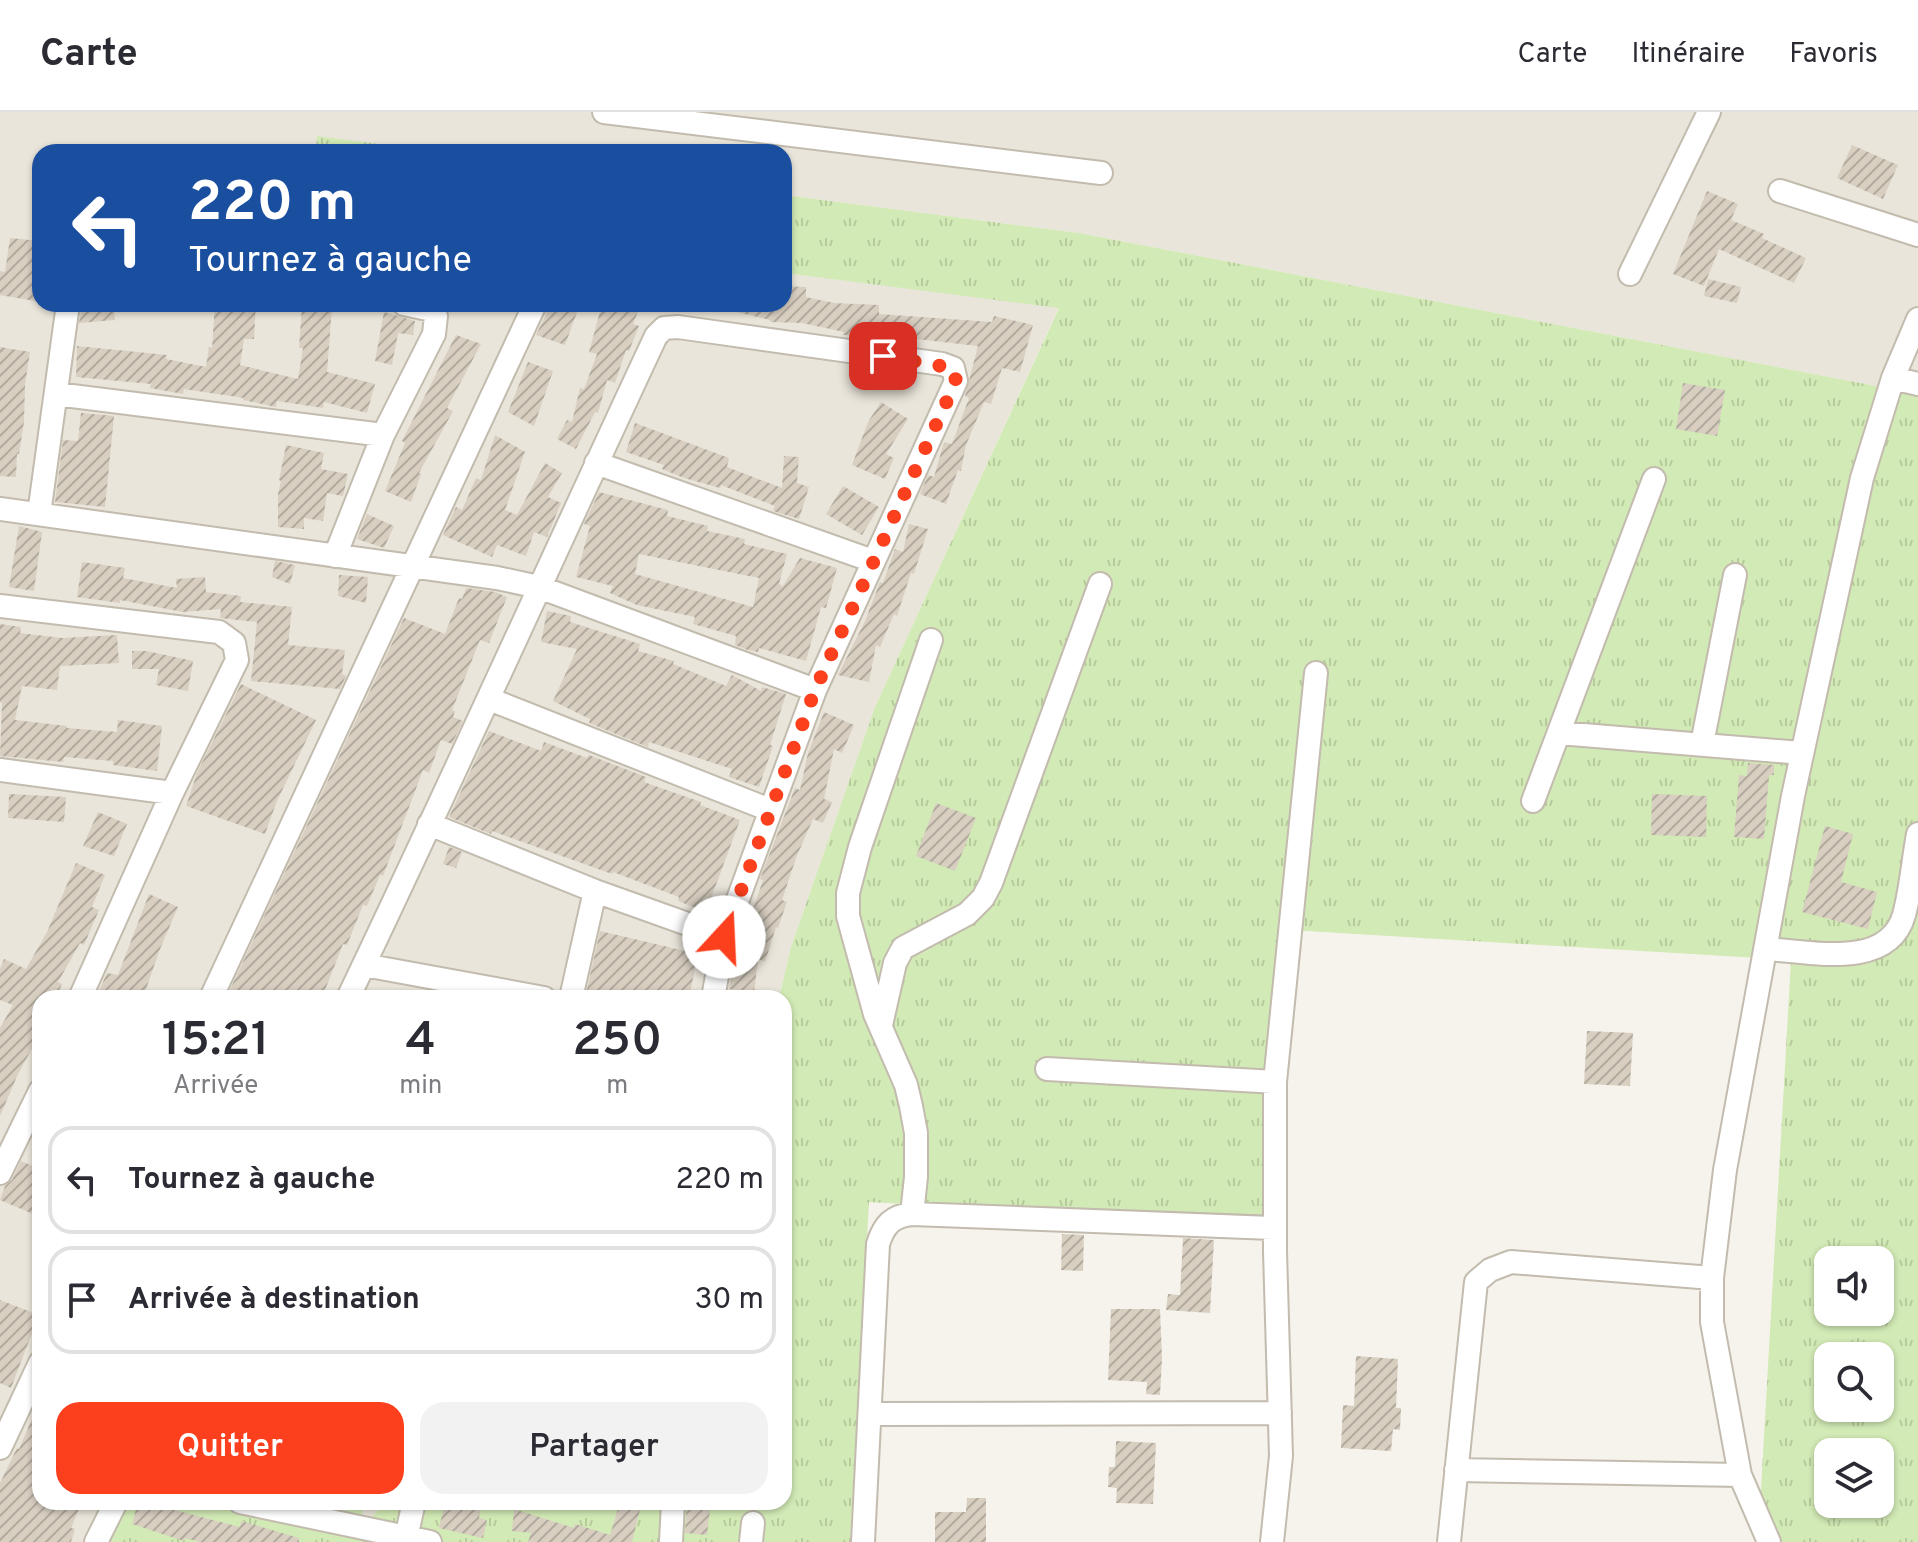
<!DOCTYPE html>
<html lang="fr">
<head>
<meta charset="utf-8">
<style>
  body { margin:0; font-family:Overpass,sans-serif; background:#f2f2f3; color:#2b2b33; height:100vh; display:flex; flex-direction:column; font-size:30px; white-space:nowrap }
  * { box-sizing:border-box; margin:0 }
  p { font-size:26px; color:#7c7c81 }
  .icon { flex:none; width:44px; height:44px; fill:none; stroke:currentColor; stroke-width:2; stroke-linecap:round; stroke-linejoin:round }
  .map { position:relative; flex:1; overflow:hidden }
  .panel { position:absolute; left:32px; top:878px; width:760px; height:520px; display:flex; flex-direction:column; background:#fff; border-radius:24px; box-shadow:0 2px 6px #0004 }
  .panel>* { flex:none }
  .banner { position:absolute; left:32px; top:32px; width:760px; height:168px; border-radius:24px; box-shadow:0 2px 6px #0004; background:#1a4fa0; color:#fff; overflow:hidden }
  .controls { position:absolute; left:1814px; top:1134px; display:grid; gap:16px }
  .controls a { display:grid; place-items:center; width:80px; height:80px; border-radius:16px; background:#fff; box-shadow:0 2px 6px #0004; font-size:40px }
  .pin { position:absolute; display:grid; place-items:center; width:68px; height:68px; color:#fff; margin:-34px; border-radius:16px; box-shadow:0 4px 12px #0006 }
  .me { position:absolute; width:88px; margin:-44px; rotate:20deg; stroke-linejoin:round; filter:drop-shadow(0 0 6px #0008) }
  .turn { display:flex; align-items:center; gap:28px; height:168px; padding:0 24px; font-size:36px }
  .turn .icon { width:104px; height:104px; stroke-width:2.5 }
  .turn b { display:block; font-size:56px; line-height:68px }
  .eta { display:flex; justify-content:space-evenly; align-items:center; height:136px; text-align:center }
  .eta b { font-size:48px; font-weight:600; line-height:56px }
  .primary-button { display:flex; gap:16px; margin-top:auto; padding:16px 24px }
  .primary-button a { flex:1; height:92px; border-radius:24px; background:#fc3f1d; color:#fff; font-size:32px; font-weight:600; line-height:92px; text-align:center }
  .primary-button a+a { background:#f2f2f3; color:#2b2b33 }
  ul { padding:0; list-style:none }
  li { display:flex; align-items:center; gap:24px; height:108px; margin:0 16px 12px; padding:0 8px; border:4px solid #e1e1e2; border-radius:24px }
  li div { flex:1 }
  li b { display:block; font-size:30px }
  li em { font-style:normal }
  header { display:flex; align-items:center; gap:48px; box-sizing:border-box; height:112px; padding:0 40px; background:#fff; border-bottom:2px solid #e1e1e2 }
  header strong { font-size:38px }
  nav { display:flex; gap:44px; margin-inline-start:auto; font-size:28px }
  .map>svg:first-child { display:block }
  .residential { fill:#eae5da }
  .grass { fill:url(#grass-tufts); fill-rule:evenodd }
  .building { fill:url(#building-hatch); fill-rule:evenodd }
  .lines { fill:none; stroke-linecap:round; stroke-linejoin:round }
  .minor-casing { stroke:#c2bbae; stroke-width:26 }
  .minor { stroke:#fff; stroke-width:22 }
  .route { stroke:#fc3f1d; stroke-width:14; stroke-dasharray:0 25.2 }
</style>
</head>
<body>
<header>
<strong>Carte</strong>
<nav><a>Carte</a><a>Itinéraire</a><a>Favoris</a></nav>
</header>
<div class="map">
<svg width="1918" height="1430" viewBox="0 0 1918 1430">
  <defs>
    <pattern id="grass-tufts" width="24" height="20" patternUnits="userSpaceOnUse" patternTransform="scale(2)"><rect width="24" height="20" fill="#d2eab5"/><path d="M3 7l-1-3M5 7V3M7 7l1-3M15 17l-1-3M17 17v-4M19 17l1-3" fill="none" stroke="#b6ca9c"/></pattern>
    <pattern id="building-hatch" width="6" height="6" patternUnits="userSpaceOnUse" patternTransform="scale(2)"><rect width="6" height="6" fill="#d8cfc1"/><path d="M-1 1l2-2M0 6l6-6M5 7l2-2" fill="none" stroke="#b1aa9e"/></pattern>
  </defs>
  <rect width="100%" height="100%" fill="#f6f3ec"/>
  <path class="residential" d="M0 0H1918V282L1079 121 784 83V40H441L318 25 316 40H40V192H784V161L1059 195 875 595 791 835 779 886H40V1390H129L110 1430H0Z
    M364 1390H385L358 1422Z"/>
  <path class="grass" d="M317 24 425 38 441 40H316Z
    M784 83 1079 121 1918 282V1430H1758L1791 848 1290 818 1273 1114 869 1090 850 1430H110L129 1390H364L359 1420 385 1390H784V886H779L791 835 875 595 1059 196 784 161ZM1828 1148H1880V1200H1828ZM1828 1244H1880V1296H1828ZM1828 1340H1880V1392H1828Z"/>
  <path class="building" d="M1852 33 1898 53 1883 87 1837 66Z
    M1707 79 1738 92 1731 108 1764 122 1762 126 1806 146 1794 171 1719 137 1704 174 1673 162Z
    M10 126 40 129V190L0 183V159L5 160Z
    M1708 167 1741 175 1737 191 1704 184Z
    M784 174 806 175V185L834 191 879 193V202L992 210 994 204 1033 213 1020 260 1002 256 991 292 984 290 966 333 961 359 958 358 946 392 920 382 928 363 934 365 944 330 952 332 969 286 965 284 978 234 907 226 843 223 844 220 802 211 770 210V208L728 198V192H784Z
    M82 192H113L115 208 79 211Z
    M215 192H256L254 227H244L240 253 298 267 303 236H299L302 194 332 196 327 260 375 272 367 301 324 290 323 296 277 289 276 295 243 288 244 286 184 277 183 282 150 276 151 272 76 265 77 234 167 243 166 247 206 255 209 235 212 236Z
    M551 192H580L565 233 536 223Z
    M602 192H641L633 212 639 214 629 239 626 238 615 271 607 268 598 301 595 300 576 337 557 327 567 308 572 310 580 276 584 277 597 242 589 240Z
    M384 200 415 209 413 223 398 221 392 253 375 249Z
    M456 223 481 232 447 296 453 299 419 361 421 362 411 390 385 379 405 331 402 329Z
    M0 235 30 240 25 273 24 310 19 342H17L16 365 0 364Z
    M528 250 553 259 534 314 508 300Z
    M1683 271 1725 278 1717 324 1676 317Z
    M881 290 908 307 886 342 894 346 885 367 852 353 868 310Z
    M81 301 114 304 105 395 55 390 63 328 78 329Z
    M635 311 729 346 727 355 782 376 784 344 799 345 797 371 809 375 799 407 773 399 775 394 721 373 720 376 684 366 662 357 664 353 626 340Z
    M495 323 525 340 505 398 517 403 545 351 562 361 548 385 561 391 547 425 534 420 526 444 497 433 492 445 443 423 456 395 462 398 476 366 481 368Z
    M286 333 324 341 321 357 348 362 343 384 327 381 323 409 304 406V417L278 415V382L281 369 279 368Z
    M843 374 879 395 862 423 826 402Z
    M599 380 668 398 667 404 708 414 707 419 745 427 744 432 787 442 779 472 783 474 800 446 837 456 826 496 821 495 806 549 759 536 758 540 748 538 735 533 736 524 693 512 695 505 637 493 610 481 613 474 576 465 590 414 584 412ZM639 442 759 466 753 495 635 462Z
    M367 402 394 414 384 436 357 427Z
    M909 412 928 417 914 462 911 461 897 504 894 502 880 535 876 533 869 570 838 563 865 509 880 470 883 471 895 437 903 440Z
    M19 414 42 420 34 479 9 475Z
    M275 449 295 453 290 472 272 465Z
    M82 450 125 456 123 466 177 476 176 467 205 465 206 480 241 484 240 490 292 495 288 533 345 538 342 562 346 564 340 577 251 569 257 510 220 506 221 497 183 500 120 488V491L77 485Z
    M339 463 368 465 366 491 338 484Z
    M466 476 495 480 507 485 489 531 480 528 452 598 455 599 453 605 463 609 452 632 441 628 429 661 423 658 383 764 380 763 367 794 363 793 347 833 343 832 322 886H226L404 506 445 522 459 486 462 487Z
    M547 499 571 504 570 510 640 532 638 539 674 549 673 552 726 574 732 563 761 579 762 575 786 582 770 633 773 634 759 675 729 665 732 657 649 630 648 635 589 611 590 607 553 589 577 537 541 530Z
    M0 512 21 515 20 521 62 526 117 523 119 551 60 554 57 578 22 574 15 608 67 614V616L117 620 118 608 162 614 157 659 113 653V649L64 645 63 650 0 644 2 591 0 590Z
    M132 539H147L193 549 188 579 156 573 159 557H132Z
    M241 572 316 608 277 689 265 722 186 694 197 661Z
    M824 600 854 613 842 641 834 637 824 687 832 690 823 711 813 707 796 746 782 788 787 790 778 816 776 815 765 850 758 847 754 881 729 877 733 856 763 768 760 767 795 676 800 678 808 641Z
    M489 619 541 639 544 630 587 646 589 643 646 665 644 670 701 690 700 693 740 708 706 800 678 789 679 785 613 760 612 762 492 719 491 722 449 705Z
    M1748 651 1774 653V663H1769L1764 727 1734 725 1739 663 1747 664Z
    M9 682 66 685 64 710 8 706Z
    M1652 682 1707 684 1706 725 1651 723Z
    M936 691 976 706 955 759 916 744Z
    M98 700 127 712 114 744 83 734Z
    M1825 714 1853 722 1841 770 1877 780 1868 817 1802 800Z
    M449 735 462 740 456 756 443 752Z
    M76 751 105 763 92 795 99 798 84 833 80 831 58 870 62 872 56 886H40V922L18 962 0 1004V916L13 893 0 888V857L4 847 26 857 47 820Z
    M149 782 178 795 160 837 143 886 99 879 107 861 118 863Z
    M600 819 698 842 689 886H585Z
    M1587 919 1633 921 1630 974 1584 972Z
    M21 1049 40 1057V1105L0 1088 5 1074 12 1068Z
    M1062 1122 1084 1123 1083 1159 1061 1158Z
    M1183 1126 1214 1128 1210 1201 1166 1198 1168 1182 1180 1183Z
    M0 1188 39 1203 11 1276 0 1271Z
    M1111 1197H1160L1162 1246 1160 1283 1146 1282 1147 1270 1108 1268Z
    M1356 1244 1398 1247 1396 1296H1401L1400 1318 1393 1317 1391 1339 1341 1336 1343 1293 1354 1294Z
    M40 1288V1390H82L71 1416 75 1417 71 1430H0V1371L17 1336 19 1337Z
    M1116 1329 1156 1331 1153 1392 1116 1391 1117 1376 1108 1375 1109 1355H1115Z
    M967 1386H986V1430H935V1400H966Z
    M138 1390H157L155 1393 240 1415 241 1409 299 1426V1430H200L185 1426 184 1429 132 1412Z
    M445 1390H482L479 1406 487 1408 483 1426 439 1416Z
    M620 1390H642L632 1430H528L531 1421 512 1419 514 1397 574 1416 575 1412 610 1423Z
    M687 1390H711L707 1423 685 1421Z"/>
  <g class="lines">
    <g class="minor-casing">
      <path id="minor" d="M604 0 1101 61
        M1780 79 1918 123
        M1630 162 1709 0
        M1893 266 1918 272
        M56 282 383 323
        M596 351 873 449
        M0 397 497 466 539 475 815 578
        M39 402 68 192
        M335 444 383 323 434 222 436 204 432 198 404 192
        M0 494 219 520 234 531 237 548 172 681 80 886
        M489 587 770 698
        M1559 621 1802 641
        M1702 632 1735 463
        M0 658 172 681
        M1533 689 1654 367
        M429 712 595 779 724 825
        M1765 837C1809 839 1888 859 1904 803 1911 777 1913 749 1918 722
        M364 853 544 886
        M211 886 535 192
        M348 886C453 667 553 444 656 224L664 216 678 215 942 252 953 256 956 269 815 578 724 825 713 886
        M571 886 595 779
        M881 913 895 851 903 836 967 802 983 786 991 771 1100 472
        M1047 957 1275 970
        M0 1061 40 979
        M912 1102 916 1065V1021L911 994 906 973 875 902 848 804V781L860 735 931 528
        M871 1302 1280 1301
        M0 1336 40 1251
        M1456 1358 1740 1363
        M240 1390 430 1430
        M96 1430 116 1390
        M405 1430 414 1390
        M671 1430 673 1390
        M751 1430 753 1411
        M863 1430 878 1132C884 1113 892 1104 912 1102L1275 1116
        M1272 1430 1281 1344 1275 1139V970L1316 561
        M1449 1430 1476 1170 1490 1158 1511 1150 1712 1166
        M1769 1430 1740 1363 1712 1210V1166L1725 1058 1793 684 1862 366 1893 266 1918 207"/>
    </g>
    <use href="#minor" class="minor"/>
  </g>
  <g class="lines">
    <path class="route" d="M724 825 815 578 956 269 953 256 883 244"/>
  </g>
</svg>
<div class="controls">
<a><svg class="icon" aria-label="sound" viewBox="0 0 24 24"><path d="M4 9h4l5-4v14l-5-4H4zM17 9q2 3 0 6"/></svg></a>
<a><svg class="icon" aria-label="search" viewBox="0 0 24 24"><circle cx="10" cy="10" r="6"/><path d="M15 15l6 6"/></svg></a>
<a><svg class="icon" aria-label="layers" viewBox="0 0 24 24"><path d="M12 4l9 5-9 5-9-5zM3 14l9 5 9-5"/></svg></a>
</div>
<div class="pin" style="left:883px;top:244px;background:#d93025"><svg class="icon" aria-label="arrive" viewBox="0 0 24 24"><path d="M6 21V4h12l-3 4 3 4H6"/></svg></div>
<svg class="me" style="left:724px;top:825px" viewBox="-20 -20 40 40"><circle r="19" fill="#fff"/><path d="M0-13L10 11 0 6-10 11z" fill="#fc3f1d"/></svg>
<div class="banner">
<div class="turn"><svg class="icon" aria-label="left" viewBox="0 0 24 24"><path d="M17 20v-9H6M10 6l-5 5 5 5"/></svg><div><b>220 m</b>Tournez à gauche</div></div>
</div>
<section class="panel">
<div class="eta">
<div><b>15:21</b><p>Arrivée</p></div>
<div><b>4</b><p>min</p></div>
<div><b>250</b><p>m</p></div>
</div>
<ul>
<li><svg class="icon" aria-label="left" viewBox="0 0 24 24"><path d="M17 20v-9H6M10 6l-5 5 5 5"/></svg><div><b>Tournez à gauche</b></div><em>220 m</em></li>
<li><svg class="icon" aria-label="arrive" viewBox="0 0 24 24"><path d="M6 21V4h12l-3 4 3 4H6"/></svg><div><b>Arrivée à destination</b></div><em>30 m</em></li>
</ul>
<div class="primary-button"><a>Quitter</a><a>Partager</a></div>
</section>
</div>
</body>
</html>
